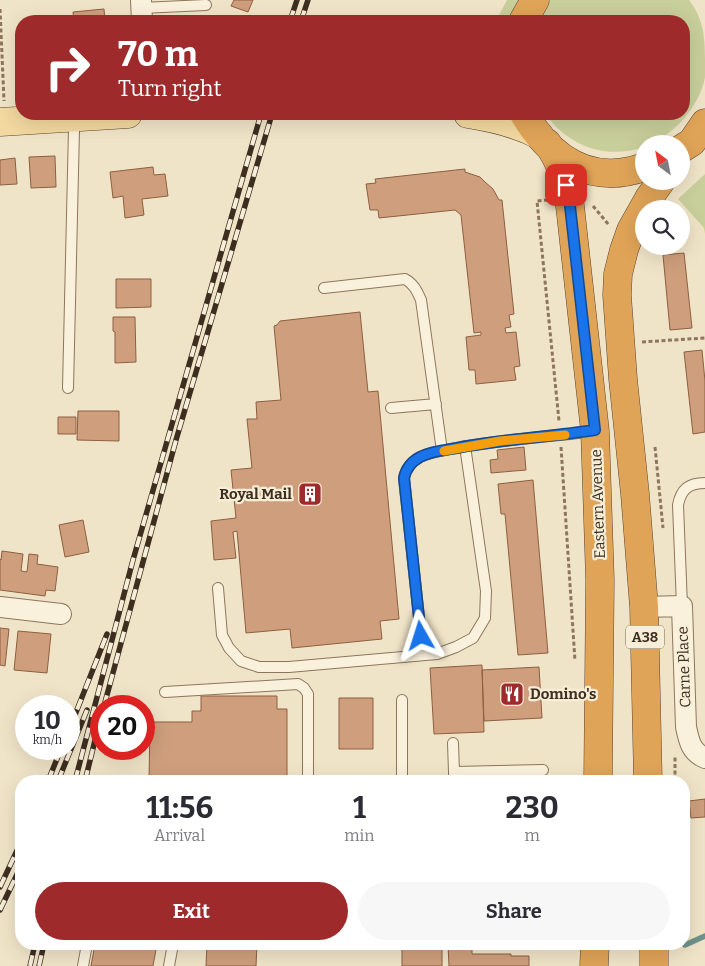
<!DOCTYPE html>
<html lang="en">
<head>
<meta charset="utf-8">
<style>
  body { margin:0; font-family:Bitter,serif; background:#f7f7f7; color:#2b2b33; height:100vh; display:flex; flex-direction:column; font-size:19px; white-space:nowrap }
  * { box-sizing:border-box; margin:0 }
  p { font-size:16px; color:#7c7c81 }
  .icon { flex:none; width:28px; height:28px; fill:none; stroke:currentColor; stroke-width:2; stroke-linecap:round; stroke-linejoin:round }
  .map { position:relative; flex:1; overflow:hidden }
  .details { position:absolute; left:15px; top:775px; width:675px; height:175px; display:flex; flex-direction:column; background:#fff; border-radius:20px; box-shadow:0 5px 20px #0002 }
  .details>* { flex:none }
  .banner { position:absolute; left:15px; top:15px; width:675px; height:105px; border-radius:20px; box-shadow:0 5px 20px #0002; background:#9e2a2b; color:#fff; overflow:hidden }
  .needle { width:32px; rotate:328deg }
  .fabs { position:absolute; left:635px; top:135px; display:grid; gap:10px }
  .fabs a { display:grid; place-items:center; width:55px; height:55px; border-radius:50%; background:#fff; box-shadow:0 5px 20px #0002; font-size:25px }
  .speed { position:absolute; left:15px; top:695px; display:flex; gap:10px; font-size:25px; font-weight:700; text-align:center }
  .speed>* { display:grid; place-content:center; width:65px; height:65px; border-radius:50%; background:#fff; box-shadow:0 5px 20px #0002; line-height:1 }
  .speed small { font-size:12px; font-weight:400 }
  .speed .limit { border:8px solid #d22; background:#fff; color:#111 }
  .pin { position:absolute; display:grid; place-items:center; width:42px; height:42px; color:#fff; margin:-21px; border-radius:10px; box-shadow:0 2px 8px #0006 }
  .me { position:absolute; width:55px; margin:-28px; rotate:354deg; stroke-linejoin:round; filter:drop-shadow(0 0 4px #0008) }
  .turn { display:flex; align-items:center; gap:18px; height:105px; padding:0 20px; font-size:22px }
  .turn .icon { width:65px; height:65px; stroke-width:2.5 }
  .turn b { display:block; font-size:35px; line-height:42px }
  .eta { display:flex; justify-content:space-evenly; align-items:center; height:85px; text-align:center }
  .eta b { font-size:30px; font-weight:700; line-height:35px }
  .action { display:flex; gap:10px; margin-top:auto; padding:10px 20px }
  .action a { flex:1; height:58px; border-radius:30px; background:#9e2a2b; color:#fff; font-size:20px; font-weight:700; line-height:58px; text-align:center }
  .action a+a { background:#f7f7f7; color:#2b2b33 }
  .map>svg:first-child { display:block }
  .green { fill:#c9cf9b }
  .lines { fill:none; stroke-linecap:round; stroke-linejoin:round }
  .stream { stroke:#6f938a; stroke-width:5.5 }
  .building { fill:#cf9f7d; stroke:#8d5f41 }
  .lane-casing { stroke:#8d765c; stroke-width:12 }
  .street-casing { stroke:#8d765c; stroke-width:22 }
  .primary-casing { stroke:#5b4430; stroke-width:29 }
  .highway-casing { stroke:#5b4430; stroke-width:29 }
  .path { stroke:#8d765c; stroke-width:3; stroke-dasharray:4 2.5; stroke-linecap:butt }
  .lane { stroke:#faf1dc; stroke-width:10 }
  .street { stroke:#faf1dc; stroke-width:20 }
  .primary { stroke:#f3d9a0; stroke-width:28 }
  .highway { stroke:#e0a458; stroke-width:28 }
  .rail-casing { stroke:#3d2e20; stroke-width:5.5 }
  .rail { stroke:#f7eed8; stroke-width:4; stroke-dasharray:11; stroke-linecap:butt }
  .route-casing { stroke:#114b97; stroke-width:12 }
  .route { stroke:#1a73e8; stroke-width:9 }
  .slow { stroke:#f59e0b; stroke-width:9 }
  .labels { text-anchor:middle; stroke-width:4.5; stroke-linejoin:round; paint-order:stroke }
  .shield { fill:#f7eed8; stroke:#756857; stroke-width:1 }
  .shield-label { font-size:14px; font-weight:bold; fill:#3d2e20 }
  .poi-label { font-size:15px; font-weight:bold; fill:#3d2e20; stroke:#f7eed8; text-anchor:end }
  .street-label { font-size:15px; fill:#3d2e20; stroke:#f7eed8 }
</style>
</head>
<body>
<div class="map">
<svg width="705" height="966" viewBox="0 0 705 966">
  <rect width="100%" height="100%" fill="#f0e4c8"/>
  <path class="green" d="M507 0H523L511 21H496Z
    M550 0H689C703 18 705 36 705 58 705 64 705 71 705 77 702 96 686 120 671 131 663 138 654 144 644 144V147C605 160 569 146 545 114H684V21H537Z
    M705 174V234L704 228 678 199Z"/>
  <g class="lines">
    <path class="stream" d="M685 945 705 936"/>
  </g>
  <path class="building" d="M234 0H253L248 12 231 6Z
    M104 9 105 21H74L73 12Z
    M55 156 56 187 31 188 29 157Z
    M15 158 17 184 0 185V160Z
    M153 167 154 175 165 174 168 196 142 199 144 215 125 218 123 196 113 198 110 172Z
    M465 169V172L480 177 485 182 493 189 499 200H502L514 314 509 315 511 327 505 328 506 333 516 332 520 366 514 367 516 380 476 384 475 370H469L466 337 481 335V332L474 333 461 215 455 210 379 218 378 210H370L366 184 376 183 375 179Z
    M684 253 692 328 670 330 663 255Z
    M116 279H151V307L116 308Z
    M360 312 368 392 378 391 399 619 380 621 382 639 292 648 290 629 246 633 237 531 233 532 236 558 214 560 211 521 236 518 231 470 252 468 247 419H257L256 402 281 400 274 326 277 325 280 321Z
    M113 317H135L136 362 115 363V332L113 331Z
    M702 350 705 381V432L693 434 684 352Z
    M78 411H119V441L77 440Z
    M58 417H76V434H58Z
    M524 447 526 470 491 473 490 460 498 459 497 450Z
    M533 480 548 653 518 655 505 514H501L498 484Z
    M83 520 89 552 65 557 59 525Z
    M2 551 23 554 21 571 27 572 29 554 38 555 37 564 58 567 55 591 46 590 45 596 0 590V559L1 560Z
    M0 628 9 629 5 666 0 665Z
    M18 631 51 634 47 673 14 670Z
    M482 665 484 732 434 734 430 668Z
    M539 667 542 718 484 721 482 670Z
    M201 696H277V709H287V781H149L150 722H192V711H201Z
    M339 698H373V749H339Z
    M705 799V817L691 818 689 801Z
    M95 944H157L153 966H91Z
    M207 944H257L256 966H206Z
    M402 944H442V966H402Z
    M448 944H472V954H511V956H529V966H449Z"/>
  <g class="lines">
    <g class="lane-casing">
      <path id="lane" d="M141 8 206 5
        M324 288 405 279C414 284 417 291 421 300L442 451
        M68 388 74 129 73 118
        M391 408 436 404
        M218 588 222 635 229 648 241 661 259 667H289L437 654 456 647 473 638 485 618 486 591 465 446
        M682 606 678 505C681 489 689 483 705 483
        M423 655 404 478C406 468 411 462 420 457 432 451 447 450 461 447 505 439 550 437 594 431
        M165 692 298 684 304 688 308 694V781
        M402 700V781
        M453 743 454 772
        M454 781V772L543 770
        M83 966 87 944
        M169 966 173 944"/>
    </g>
    <g class="street-casing">
      <path id="street" d="M141 0 142 21
        M0 607 61 614
        M644 607 682 606 686 727C689 741 691 752 705 758"/>
    </g>
    <g class="primary-casing">
      <path id="primary" d="M468 114C493 118 516 123 539 135
        M0 122 128 114"/>
    </g>
    <g class="highway-casing">
      <path id="highway" d="M523 21 535 0
        M524 114C551 159 591 186 644 167
        M547 143C562 163 566 181 570 206L595 431 600 580 598 781
        M681 149 692 142 705 123
        M648 781 644 607 635 494 623 379 617 295 618 274 624 250 631 230 649 198 661 181
        M594 966 595 944
        M654 966V944"/>
    </g>
    <path class="path" d="M0 9 4 101
      M493 21V20
      M548 200 537 201 559 421
      M593 206 609 225
      M642 342 705 338
      M561 447 575 661
      M655 447 663 528
      M675 781V755"/>
    <use href="#lane" class="lane"/>
    <use href="#street" class="street"/>
    <use href="#primary" class="primary"/>
    <use href="#highway" class="highway"/>
    <g class="rail-casing">
      <path id="rail" d="M290 21 297 0
        M301 21 308 0
        M104 706 176 440 272 114
        M69 730 107 634
        M48 781 61 749
        M58 781 87 710
        M75 781 133 560 261 114
        M85 781 101 716
        M0 887 21 842
        M0 910 21 866
        M30 966 35 944
        M39 966 44 944"/>
    </g>
    <use href="#rail" class="rail"/>
  </g>
  <g class="lines">
    <g class="route-casing">
      <path id="route" d="M421 636 404 478C406 468 411 462 420 457 431 451 445 450 457 448 503 439 549 437 595 430L570 206 566 185"/>
    </g>
    <use href="#route" class="route"/>
    <path class="slow" d="M444 451 500 441 565 435"/>
  </g>
  <defs>
    <g id="building-square" transform="scale(1.25)"><rect x="-9" y="-9" width="18" height="18" rx="4" fill="#9e2a2b" stroke="#f7eed8"/><path d="M-4-6H4V6H1V3H-1V6H-4ZM-2.5-4.3h1.7v1.8h-1.7ZM.8-4.3h1.7v1.8H.8ZM-2.5-1h1.7V.8h-1.7ZM.8-1h1.7V.8H.8Z" fill="#fff"/></g>
    <g id="restaurant-square" transform="scale(1.25)"><rect x="-9" y="-9" width="18" height="18" rx="4" fill="#9e2a2b" stroke="#f7eed8"/><path d="M-5-6h1v4h1v-4h1v4h1v-4h1v5L-1.5 .5V6h-2V.5L-5-1ZM5-6V6H3V1.5H1.5Q1.5-4 5-6Z" fill="#fff"/></g>
  </defs>
  <g fill-rule="evenodd">
    <use href="#building-square" x="310" y="494"/>
    <use href="#restaurant-square" x="512" y="694"/>
  </g>
  <g class="labels">
    <rect class="shield" x="626" y="625.5" width="38" height="23" rx="4"/>
    <g class="shield-label">
      <text x="645" y="642">A38</text>
    </g>
    <g class="poi-label">
      <text x="292" y="499">Royal Mail</text>
      <text x="530" y="699" text-anchor="start">Domino's</text>
    </g>
    <g class="street-label">
      <text transform="translate(598 504) rotate(-92)" y="5">Eastern Avenue</text>
      <text transform="translate(684 667) rotate(-92)" y="5">Carne Place</text>
    </g>
  </g>
</svg>
<div class="fabs">
<a><svg class="needle" viewBox="-14 -14 28 28"><path d="M0-13l5 13h-10z" fill="#e53935"/><path d="M0 13l5-13h-10z" fill="#7c7c81"/></svg></a>
<a><svg class="icon" aria-label="search" viewBox="0 0 24 24"><circle cx="10" cy="10" r="6"/><path d="M15 15l6 6"/></svg></a>
</div>
<div class="speed"><div>10<small>km/h</small></div><div class="limit">20</div></div>
<div class="pin" style="left:566px;top:185px;background:#d93025"><svg class="icon" aria-label="arrive" viewBox="0 0 24 24"><path d="M6 21V4h12l-3 4 3 4H6"/></svg></div>
<svg class="me" style="left:421px;top:636px" viewBox="-20 -20 40 40"><path d="M0-17L14 15 0 8-14 15z" fill="#1a73e8" stroke="#fff" stroke-width="4"/></svg>
<div class="banner">
<div class="turn"><svg class="icon" aria-label="right" viewBox="0 0 24 24"><path d="M7 20v-9h11M14 6l5 5-5 5"/></svg><div><b>70 m</b>Turn right</div></div>
</div>
<section class="details">
<div class="eta">
<div><b>11:56</b><p>Arrival</p></div>
<div><b>1</b><p>min</p></div>
<div><b>230</b><p>m</p></div>
</div>
<div class="action"><a>Exit</a><a>Share</a></div>
</section>
</div>
</body>
</html>
